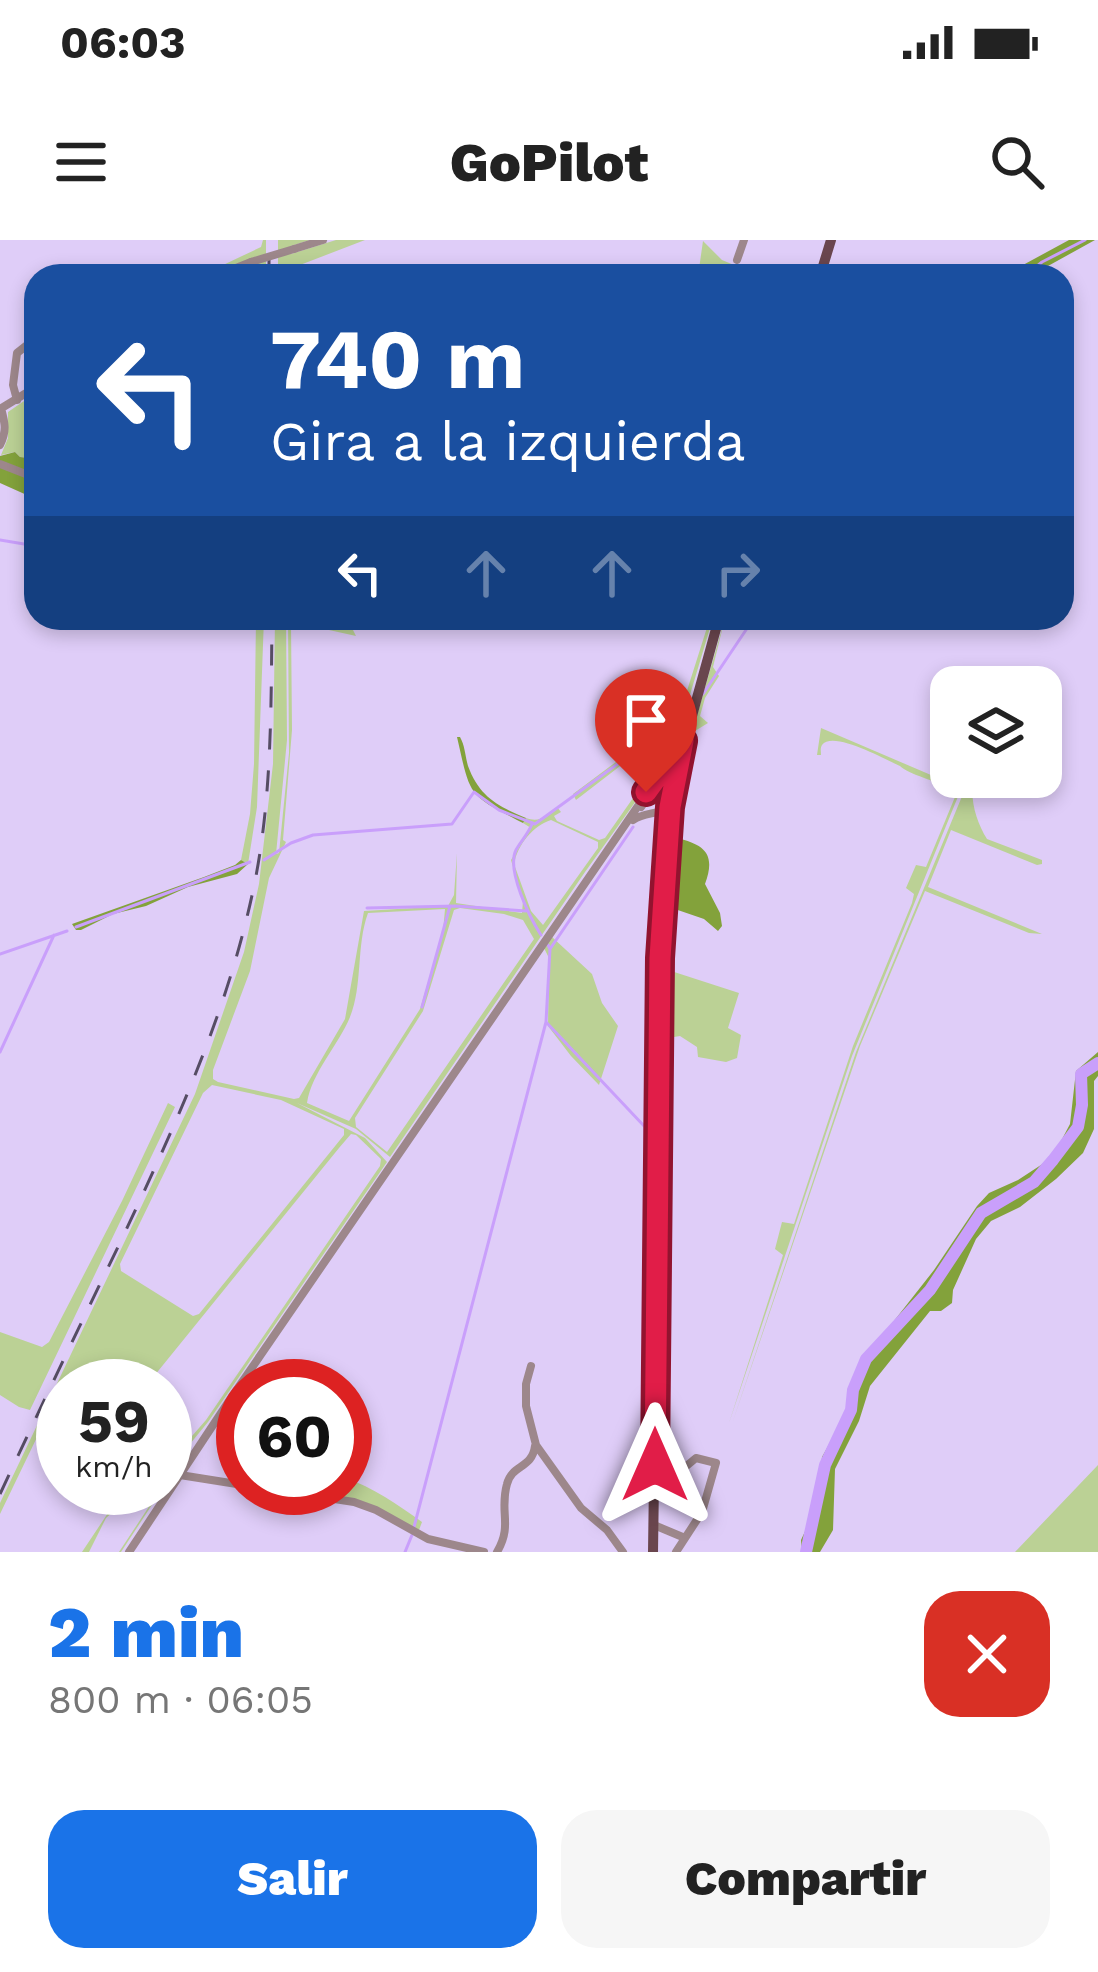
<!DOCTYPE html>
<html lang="es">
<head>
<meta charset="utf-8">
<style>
  body { margin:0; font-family:"Work Sans",sans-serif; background:#f6f6f6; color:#222; height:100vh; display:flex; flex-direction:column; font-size:45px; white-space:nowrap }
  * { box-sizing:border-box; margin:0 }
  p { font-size:39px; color:#767676 }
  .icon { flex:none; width:66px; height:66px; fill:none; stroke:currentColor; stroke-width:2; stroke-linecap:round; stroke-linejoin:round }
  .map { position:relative; height:1312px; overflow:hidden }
  .side { display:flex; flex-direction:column; background:#fff; flex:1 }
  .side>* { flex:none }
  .hud { position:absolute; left:24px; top:24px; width:1050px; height:366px; border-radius:36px; box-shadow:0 6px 18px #0003; background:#1a4fa0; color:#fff; overflow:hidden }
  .buttons { position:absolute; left:930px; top:426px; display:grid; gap:24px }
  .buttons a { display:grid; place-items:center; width:132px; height:132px; border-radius:24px; background:#fff; box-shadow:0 6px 18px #0003; font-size:60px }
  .speed { position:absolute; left:36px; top:1119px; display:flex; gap:24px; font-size:60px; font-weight:700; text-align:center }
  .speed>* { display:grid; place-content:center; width:156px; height:156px; border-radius:50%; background:#fff; box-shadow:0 6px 18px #0003; line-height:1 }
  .speed small { font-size:30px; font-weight:400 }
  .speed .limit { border:18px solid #d22; background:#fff; color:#111 }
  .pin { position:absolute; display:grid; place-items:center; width:102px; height:102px; color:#fff; margin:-123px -51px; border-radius:50% 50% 50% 0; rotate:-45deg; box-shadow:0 0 12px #0007 }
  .pin .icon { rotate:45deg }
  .me { position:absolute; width:132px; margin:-66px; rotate:0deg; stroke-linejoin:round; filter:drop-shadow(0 0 9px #0008) }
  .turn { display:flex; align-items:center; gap:42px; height:252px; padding:0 48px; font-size:54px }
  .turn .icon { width:156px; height:156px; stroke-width:2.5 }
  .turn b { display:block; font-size:84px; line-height:102px }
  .lanes { display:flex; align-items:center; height:114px; padding:0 48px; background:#0003; justify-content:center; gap:60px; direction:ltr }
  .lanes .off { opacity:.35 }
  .round { display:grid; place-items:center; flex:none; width:126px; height:126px; border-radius:36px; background:#f6f6f6 }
  .overview { display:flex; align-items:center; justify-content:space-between; height:204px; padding:0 48px }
  h1 { font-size:72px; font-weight:800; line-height:90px; color:#1a73e8 }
  .action { display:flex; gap:24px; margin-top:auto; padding:24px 48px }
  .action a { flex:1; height:138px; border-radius:36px; background:#1a73e8; color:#fff; font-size:48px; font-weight:800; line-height:138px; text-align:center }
  .action a+a { background:#f6f6f6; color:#222 }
  .status { display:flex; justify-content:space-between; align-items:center; height:84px; padding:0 60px; background:#fff; direction:ltr }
  .status svg { height:33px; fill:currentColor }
  header { display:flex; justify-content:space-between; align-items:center; height:156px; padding:0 48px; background:#fff; font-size:54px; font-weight:800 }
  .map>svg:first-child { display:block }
  .green { fill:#bbd195; fill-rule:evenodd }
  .forest { fill:#83a23b }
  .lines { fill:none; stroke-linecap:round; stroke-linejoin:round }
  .stream { stroke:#c99ffb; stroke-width:3 }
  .river { stroke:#c99ffb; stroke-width:12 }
  .minor { stroke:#9d878b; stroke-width:8 }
  .major { stroke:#6a464e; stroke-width:10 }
  .rail { stroke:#564d64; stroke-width:3; stroke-dasharray:21 21; stroke-linecap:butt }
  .minor-bridge { stroke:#9d878b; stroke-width:8 }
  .route-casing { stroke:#92132f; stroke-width:30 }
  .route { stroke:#e11d48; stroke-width:21 }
</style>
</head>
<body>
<div class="status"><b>06:03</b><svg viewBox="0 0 49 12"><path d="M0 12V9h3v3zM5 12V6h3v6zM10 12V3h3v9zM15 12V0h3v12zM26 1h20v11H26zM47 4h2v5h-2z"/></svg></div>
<header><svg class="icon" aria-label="menu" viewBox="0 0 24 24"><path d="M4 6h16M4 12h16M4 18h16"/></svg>GoPilot<svg class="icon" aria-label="search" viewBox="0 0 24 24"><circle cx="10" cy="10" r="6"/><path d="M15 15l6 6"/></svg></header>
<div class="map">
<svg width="1098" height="1312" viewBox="0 0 1098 1312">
  <rect width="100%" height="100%" fill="#dfcdf8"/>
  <path class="green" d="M263 0H266V36H226L255 25 254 18 200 36 261 7Z
    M278 0H310L291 6V14L336 0H365L300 25 292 36H278Z
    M703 1 722 20 734 25 730 36H698Z
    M27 159H36V204L28 218 20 217 15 212 1 215 8 198V172Z
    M256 378H264L257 567 248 624 241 620 250 574 254 524Z
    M275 378H286L287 500 276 614 279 613 289 513 288 378H305L352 388 356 396 293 382 291 384 292 490 283 600 286 602 269 638 250 731 213 830V839L218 842 294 859 299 858 345 779 364 671 448 666 454 655 457 613 456 663 522 673 523 661 511 620 531 588 523 583 526 578C540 583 546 576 557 567L561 572 554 576 557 581 599 600 605 598 659 521 645 511 637 513 576 560 573 554 652 495 681 467 668 454 681 459 685 457 710 378H713L674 508 585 632 390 917 356 889 297 863 365 898 387 922 208 1182 176 1221 167 1224 165 1214 167 1216 178 1212 206 1180 380 926 381 919 356 895 351 894 339 908 146 1146H95L74 1133C59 1147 63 1164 63 1184L50 1181 40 1191 0 1274V1263L195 854 244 712 259 644 273 524ZM551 580 598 602V608L543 685 531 671 514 624C518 604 533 586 551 580ZM460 668 504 674 523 680 534 699 387 912 356 887 355 878 423 771 454 670ZM445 669 443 692 420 769 349 881 307 863C312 832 338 806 350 777 363 745 356 706 368 673ZM212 845 281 860 344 889V895L221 1047 199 1074 193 1076 121 1031 120 1024 203 853Z
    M725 378 713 427 719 436 705 458 700 476 708 483 695 491C675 563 670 640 667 715L668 730 739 753 728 788 741 795 737 818 726 822 698 817 697 807 680 796 668 798 663 1215 661 1216 668 659 684 521Z
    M821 488 952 544H960L963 537H966L852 816 729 1183 783 1015 775 1009 782 982 794 984 853 806 912 663 914 654 906 648 916 625 926 627 955 557 951 548C938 542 908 534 900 526 886 520 833 490 822 505 820 508 821 512 821 515H817Z
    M970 537H974C969 558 976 581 987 599L1042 620V624L1037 625 951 590 928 647 1042 694 1029 693 925 651 860 806 732 1184 856 812Z
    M552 697 592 734 602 763 618 786 599 845 571 816 548 786 549 718 544 708Z
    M645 735H653L652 894 648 889 649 789 645 787Z
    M168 863 175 867 30 1170 19 1167 0 1155V1092L42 1107 49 1102 122 961Z
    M1098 1225V1312H1015Z
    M345 1238C373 1247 398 1265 422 1282L419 1290 366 1263 280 1248H345Z
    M136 1248H163L121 1312H119L154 1259 138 1250 106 1278 89 1312H82L110 1270Z"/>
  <path class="forest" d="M1069 0H1095L1048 26 1037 36H1012L1023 25Z
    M36 204V237L29 256 0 243V216L15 212 20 217 28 218Z
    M457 497H460C465 506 465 515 468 526 479 556 497 566 526 578L523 583C467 554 471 558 457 497Z
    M677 598C705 605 716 614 705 644L720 673 722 686 718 691 704 679 669 667Z
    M241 620 248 624 237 634 188 647 146 666 113 674 81 690H76L72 684 204 637 235 625Z
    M1098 812V836L1094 841V889L1083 913 1056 939 1020 967 991 981 976 999 953 1050 952 1063 941 1071H930L870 1146 859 1181 835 1229 833 1290 820 1312H802L801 1300 808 1285 820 1240 822 1217 850 1167 856 1138 868 1114 934 1030 977 966 989 953 1018 940 1044 923 1060 903 1070 884 1076 831Z"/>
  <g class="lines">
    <path class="stream" d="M1025 36 1042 22 1085 0
      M0 300 36 306
      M703 454 754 378
      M648 503 684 470
      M532 584C528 594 521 601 516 610 506 630 530 678 541 695
      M264 620 291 603 313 595 452 584 474 552 499 570 535 584 641 507
      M367 668 456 666 526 671
      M76 687 250 622
      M550 709 633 587
      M0 714 67 691
      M422 767 450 666
      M546 782 645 887 647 980
      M0 812 54 695
      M414 1287 546 782 550 709 548 705
      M405 1312 412 1295"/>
    <path class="river" d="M806 1312 825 1225 851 1170 853 1150 866 1119 930 1050 981 973 1034 942 1053 920 1078 887 1082 865 1081 834 1098 823"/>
    <path class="minor" d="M294 9 323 0
      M737 20 744 0
      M216 36 251 22
      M17 160 13 145 17 113 36 98
      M0 169 36 147
      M0 205C7 191 5 183 1 168
      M0 224 36 238
      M641 567C648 556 662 561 671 567
      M633 580C644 572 658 575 671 567
      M531 1126 526 1144V1166L536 1205 581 1268 607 1290 623 1312
      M655 1225 678 1233 696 1218 716 1223 702 1272 676 1312
      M180 1235 243 1245
      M262 1248 354 1262 376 1270 428 1299 484 1312
      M654 1285 685 1298
      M129 1312 229 1161 682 502
      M497 1312C513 1285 499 1272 507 1244 512 1224 532 1229 535 1206"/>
    <path class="major" d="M820 36 831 0
      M653 1312 662 668 676 534 719 378"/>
    <path class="rail" d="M269 36V0
      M0 1254C39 1171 78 1089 118 1007 174 888 229 771 255 641 272 555 271 466 272 378"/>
    <path class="minor-bridge" d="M251 22 294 9"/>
  </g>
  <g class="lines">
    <g class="route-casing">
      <path id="route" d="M646 552 683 501 670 567 660 718 655 1225"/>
    </g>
    <use href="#route" class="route"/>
  </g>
</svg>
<div class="buttons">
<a><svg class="icon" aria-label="layers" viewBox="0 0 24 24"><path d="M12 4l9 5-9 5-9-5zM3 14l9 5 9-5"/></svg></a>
</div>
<div class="speed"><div>59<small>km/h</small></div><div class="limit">60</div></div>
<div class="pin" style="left:646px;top:552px;background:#d93025"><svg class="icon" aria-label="arrive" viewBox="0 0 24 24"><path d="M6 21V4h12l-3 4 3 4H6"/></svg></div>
<svg class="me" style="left:655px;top:1225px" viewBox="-20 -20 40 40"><path d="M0-17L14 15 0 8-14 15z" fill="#e11d48" stroke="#fff" stroke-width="4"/></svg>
<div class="hud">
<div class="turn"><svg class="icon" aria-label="left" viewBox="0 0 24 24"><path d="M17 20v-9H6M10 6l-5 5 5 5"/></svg><div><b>740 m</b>Gira a la izquierda</div></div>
<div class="lanes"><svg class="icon" aria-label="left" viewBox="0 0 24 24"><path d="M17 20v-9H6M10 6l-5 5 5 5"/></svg><svg class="icon off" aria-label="ahead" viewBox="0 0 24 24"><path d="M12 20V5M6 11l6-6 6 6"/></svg><svg class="icon off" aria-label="ahead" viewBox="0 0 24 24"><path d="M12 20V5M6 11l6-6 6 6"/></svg><svg class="icon off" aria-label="right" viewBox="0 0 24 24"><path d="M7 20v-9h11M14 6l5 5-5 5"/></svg></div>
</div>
</div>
<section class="side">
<div class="overview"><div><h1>2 min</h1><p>800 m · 06:05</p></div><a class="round" style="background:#d93025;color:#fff"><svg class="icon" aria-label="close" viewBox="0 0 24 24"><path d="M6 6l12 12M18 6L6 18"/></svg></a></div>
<div class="action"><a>Salir</a><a>Compartir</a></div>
</section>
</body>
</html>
